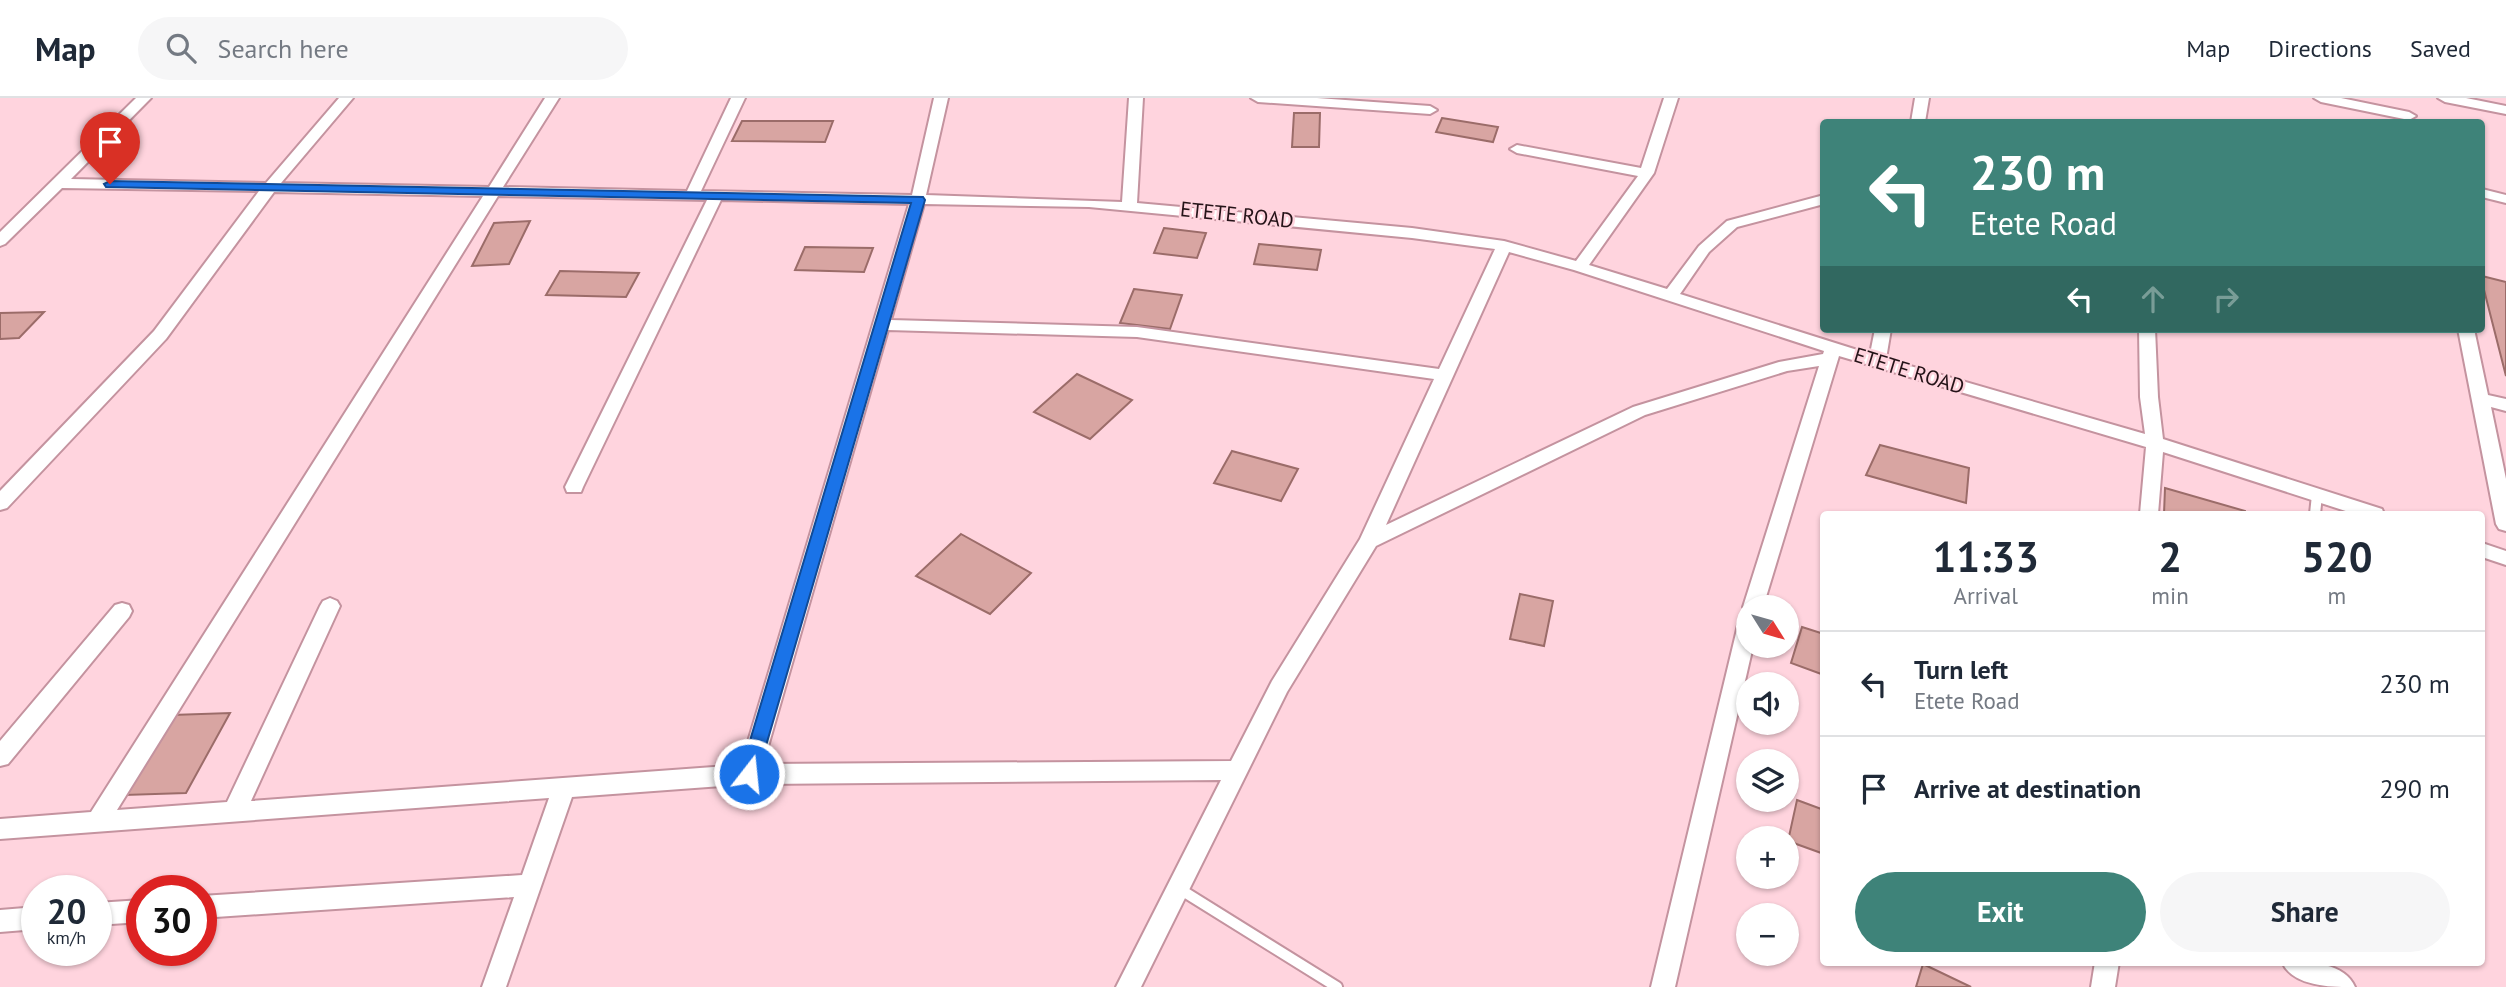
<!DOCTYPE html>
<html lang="en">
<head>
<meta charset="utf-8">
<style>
  body { margin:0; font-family:"PT Sans",sans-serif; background:#f6f6f7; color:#1f2937; height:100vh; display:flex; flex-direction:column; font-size:26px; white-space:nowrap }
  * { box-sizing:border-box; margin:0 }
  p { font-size:23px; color:#747a83 }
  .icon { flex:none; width:38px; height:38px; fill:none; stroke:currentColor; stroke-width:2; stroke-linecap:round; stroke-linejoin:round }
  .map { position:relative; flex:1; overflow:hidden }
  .drawer { position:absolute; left:1820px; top:413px; width:665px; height:455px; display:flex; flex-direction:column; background:#fff; border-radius:7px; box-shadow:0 2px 5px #0004 }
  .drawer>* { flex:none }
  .banner { position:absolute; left:1820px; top:21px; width:665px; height:214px; border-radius:7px; box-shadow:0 2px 5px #0004; background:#3e8379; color:#fff; overflow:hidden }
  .needle { width:46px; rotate:127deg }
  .tools { position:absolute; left:1736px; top:497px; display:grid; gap:14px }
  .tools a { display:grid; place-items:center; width:63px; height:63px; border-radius:50%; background:#fff; box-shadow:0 2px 5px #0004; font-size:35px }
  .speed { position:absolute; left:21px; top:777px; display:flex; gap:14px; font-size:35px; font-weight:700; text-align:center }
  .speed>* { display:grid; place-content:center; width:91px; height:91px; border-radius:50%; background:#fff; box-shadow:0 2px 5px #0004; line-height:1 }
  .speed small { font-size:18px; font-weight:400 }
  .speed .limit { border:10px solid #d22; background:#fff; color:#111 }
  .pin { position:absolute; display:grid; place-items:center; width:60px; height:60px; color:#fff; margin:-72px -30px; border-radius:50% 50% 50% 0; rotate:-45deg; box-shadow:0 0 7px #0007 }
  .pin .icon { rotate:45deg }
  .me { position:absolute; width:77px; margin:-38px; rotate:16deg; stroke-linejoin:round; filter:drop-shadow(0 0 5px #0008) }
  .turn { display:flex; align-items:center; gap:24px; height:147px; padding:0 35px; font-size:32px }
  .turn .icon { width:91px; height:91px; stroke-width:2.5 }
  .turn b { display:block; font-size:49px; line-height:60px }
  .lanes { display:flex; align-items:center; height:66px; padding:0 35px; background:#0003; justify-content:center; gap:35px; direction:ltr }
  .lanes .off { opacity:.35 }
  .eta { display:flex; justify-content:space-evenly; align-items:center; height:119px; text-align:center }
  .eta b { font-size:42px; font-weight:800; line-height:49px }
  .cta { display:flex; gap:14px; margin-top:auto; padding:14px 35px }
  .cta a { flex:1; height:80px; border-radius:42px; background:#3e8379; color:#fff; font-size:28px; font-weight:800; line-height:80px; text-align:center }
  .cta a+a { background:#f6f6f7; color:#1f2937 }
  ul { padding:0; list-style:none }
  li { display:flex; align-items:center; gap:21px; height:105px; padding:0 35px; border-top:2px solid #e0e1e3 }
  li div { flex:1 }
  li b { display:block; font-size:26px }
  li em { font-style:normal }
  header { display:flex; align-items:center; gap:42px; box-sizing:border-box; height:98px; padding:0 35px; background:#fff; border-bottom:2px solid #e0e1e3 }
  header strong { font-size:33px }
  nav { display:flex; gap:38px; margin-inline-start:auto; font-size:24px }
  .search { width:490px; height:63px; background:#f6f6f7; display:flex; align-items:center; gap:18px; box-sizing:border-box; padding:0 24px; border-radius:38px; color:#747a83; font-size:26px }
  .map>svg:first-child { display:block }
  .building { fill:#d8a5a2; stroke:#9b6c69; stroke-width:2 }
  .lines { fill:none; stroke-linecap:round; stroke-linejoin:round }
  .service-casing { stroke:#c4939f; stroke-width:14 }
  .minor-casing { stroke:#c4939f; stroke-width:4 }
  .service { stroke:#fff; stroke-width:10 }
  .minor { fill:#fff; fill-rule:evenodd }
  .route { fill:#1a73e8; stroke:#114b97; stroke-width:2 }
  .labels { text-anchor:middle; stroke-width:5; stroke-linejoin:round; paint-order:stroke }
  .street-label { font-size:21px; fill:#251318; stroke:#ffd4de }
</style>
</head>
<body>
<header>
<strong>Map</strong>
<div class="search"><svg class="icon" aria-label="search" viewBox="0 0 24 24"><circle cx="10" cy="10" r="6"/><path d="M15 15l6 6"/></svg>Search here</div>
<nav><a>Map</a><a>Directions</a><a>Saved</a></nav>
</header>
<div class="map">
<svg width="2506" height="889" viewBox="0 0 2506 889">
  <rect width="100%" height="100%" fill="#ffd4de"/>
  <path class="building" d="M1294 15H1320L1319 49H1292Z
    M1442 20 1498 29 1493 44 1436 34Z
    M742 23H833L825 44 732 43Z
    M530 123 509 166 472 168 494 125Z
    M1164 130 1206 135 1197 160 1154 155Z
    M1259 146 1321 152 1317 172 1254 166Z
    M805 149 873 150 864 174 795 172Z
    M560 173 639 175 626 199 546 197Z
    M2482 178 2506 184V278L2482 184Z
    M1134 191 1182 197 1170 231 1120 225Z
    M44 214 19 240 0 241V215Z
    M1077 276 1132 302 1090 341 1034 314Z
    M1880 347 1969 370 1966 405 1866 377Z
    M1232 353 1298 371 1281 403 1214 385Z
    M2165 390 2245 413V416H2164Z
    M961 436 1031 475 990 516 916 478Z
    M1520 496 1553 503 1544 548 1510 541Z
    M1802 529 1824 536V577L1791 565Z
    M230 615 186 695 125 697 172 617Z
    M1797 702 1824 712V756L1788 743Z
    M1923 866 1971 889H1916Z"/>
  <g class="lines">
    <g class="service-casing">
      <path id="service" d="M2315 416 2317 397
        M1178 790 1337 889"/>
    </g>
    <g class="minor-casing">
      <path id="minor" d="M136 0H151L71 81 266 85 339 0H353L281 85 489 89 545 0H559L503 89 687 93 731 0H745L701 93 912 97 934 0H948L926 97 1122 104 1129 0H1143L1137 105 1412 130 1504 143 1576 163 1638 78 1517 55 1510 51 1517 47 1641 70 1664 0H1678L1654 75 1589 167 1667 191 1699 148 1727 123 1824 97V106L1737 129 1709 154 1680 196 1870 256 1875 231H1891L1886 261 2145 336 2140 299 2139 231H2155L2158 299 2163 341 2382 411 2384 416H2355L2163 354 2158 416H2140L2146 349 1839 258 1763 509H1748V515L1743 509 1819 268 1787 273 1645 317 1376 448 1287 594 1141 889H1116L1221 682 749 686 572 699 506 889H482L514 799 201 820V798L522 777 549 700 0 741V721L91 714 483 98 274 94 166 241 7 410 0 412V393L154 233 259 93 62 90 5 146 0 148V134ZM498 98 707 102 565 389 567 394H581L583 389 721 102 909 106 741 667 251 703 340 508 337 503 330 500 323 503 320 508 227 704 117 712ZM924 106 1089 109 1412 140 1495 151 1439 271 1137 229 891 222ZM1509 154 1574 172 1824 253 1823 256 1779 264 1633 309 1386 427ZM888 232 1137 239 1434 281 1360 441 1272 583 1231 663 763 666Z
        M1251 0H1317L1430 8 1437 12 1430 16 1258 4Z
        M1915 0H1929L1925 24H1911Z
        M2314 0H2341L2409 14 2416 18 2409 22 2321 4Z
        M2438 0H2466L2506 8V16L2445 4Z
        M2482 91 2506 97V105L2482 99Z
        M2458 231H2474L2488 297 2506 301V313L2491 309 2506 381V433L2499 431 2496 426Z
        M2482 445 2506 453V467L2482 459Z
        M122 505 129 507 132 513 129 519 8 666 0 668V643L115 507Z
        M1748 519V548H1753L1675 889H1651L1738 527 1741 521Z
        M142 802V824L96 827V805Z
        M37 809V831L0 834V812Z
        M2095 864H2119L2115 889H2091Z
        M2282 864C2306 864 2344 863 2355 889 2332 889 2293 889 2282 864Z"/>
    </g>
    <use href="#service" class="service"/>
    <use href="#minor" class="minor"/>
  </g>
  <path class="route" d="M110 83 923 99 925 102 756 682 749 684 743 682 740 676 911 105 106 89 104 86Z"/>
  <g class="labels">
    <g class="street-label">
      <text transform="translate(1237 117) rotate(6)" y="7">ETETE ROAD</text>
      <text transform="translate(1909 273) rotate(17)" y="7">ETETE ROAD</text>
    </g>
  </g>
</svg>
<div class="tools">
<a><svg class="needle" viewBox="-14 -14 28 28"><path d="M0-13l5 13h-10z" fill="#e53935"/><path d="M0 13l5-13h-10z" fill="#747a83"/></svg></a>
<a><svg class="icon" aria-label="sound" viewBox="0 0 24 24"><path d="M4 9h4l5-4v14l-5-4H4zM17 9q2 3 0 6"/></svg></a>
<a><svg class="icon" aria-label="layers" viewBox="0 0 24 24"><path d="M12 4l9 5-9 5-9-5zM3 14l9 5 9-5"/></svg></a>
<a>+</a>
<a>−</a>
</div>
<div class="speed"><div>20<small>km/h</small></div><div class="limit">30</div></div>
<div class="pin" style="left:110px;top:86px;background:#d93025"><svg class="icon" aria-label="arrive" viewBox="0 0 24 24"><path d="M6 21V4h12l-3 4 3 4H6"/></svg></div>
<svg class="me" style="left:749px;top:676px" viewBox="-20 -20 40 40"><circle r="17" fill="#1a73e8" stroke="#fff" stroke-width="3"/><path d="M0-11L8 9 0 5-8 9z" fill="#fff"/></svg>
<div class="banner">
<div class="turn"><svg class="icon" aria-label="left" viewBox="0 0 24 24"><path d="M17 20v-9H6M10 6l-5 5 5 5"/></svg><div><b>230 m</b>Etete Road</div></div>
<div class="lanes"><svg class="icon" aria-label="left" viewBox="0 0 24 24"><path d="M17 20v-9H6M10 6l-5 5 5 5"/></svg><svg class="icon off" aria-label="ahead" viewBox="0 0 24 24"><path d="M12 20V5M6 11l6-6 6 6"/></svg><svg class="icon off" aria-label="right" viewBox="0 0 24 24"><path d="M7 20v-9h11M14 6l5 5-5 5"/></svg></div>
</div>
<section class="drawer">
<div class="eta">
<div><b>11:33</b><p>Arrival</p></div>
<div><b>2</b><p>min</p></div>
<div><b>520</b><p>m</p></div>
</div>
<ul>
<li><svg class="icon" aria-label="left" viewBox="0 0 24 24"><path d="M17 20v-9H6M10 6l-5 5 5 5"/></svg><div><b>Turn left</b><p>Etete Road</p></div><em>230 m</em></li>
<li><svg class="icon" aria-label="arrive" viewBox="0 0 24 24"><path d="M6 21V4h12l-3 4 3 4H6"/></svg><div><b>Arrive at destination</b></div><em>290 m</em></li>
</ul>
<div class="cta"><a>Exit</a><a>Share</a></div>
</section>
</div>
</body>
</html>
